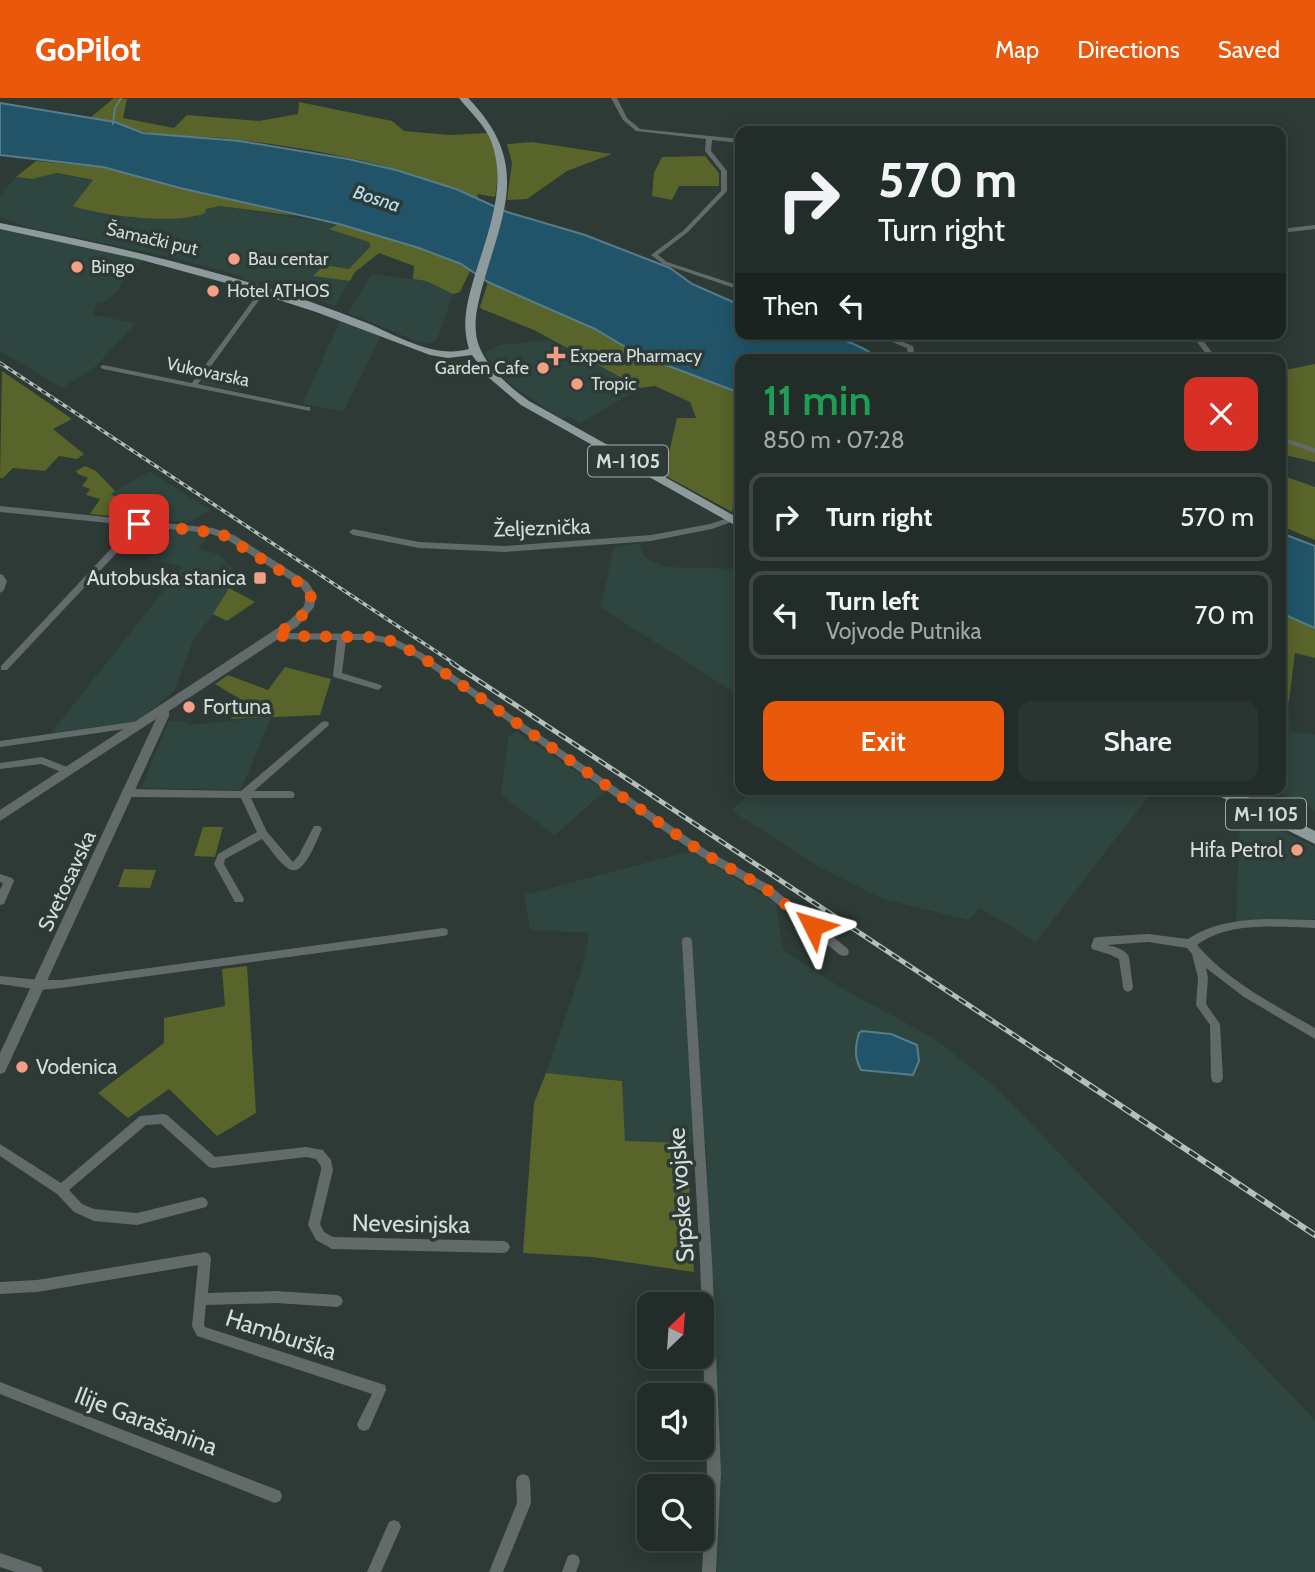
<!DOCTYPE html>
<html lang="en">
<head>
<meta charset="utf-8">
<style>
  body { margin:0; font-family:Cabin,sans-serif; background:#2a3430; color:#f1f3f6; height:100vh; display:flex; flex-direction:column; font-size:26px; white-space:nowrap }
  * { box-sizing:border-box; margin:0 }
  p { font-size:23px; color:#a2a7a8 }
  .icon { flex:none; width:38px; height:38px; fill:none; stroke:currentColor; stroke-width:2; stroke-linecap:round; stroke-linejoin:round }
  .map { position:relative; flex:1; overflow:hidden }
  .drawer { position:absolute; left:735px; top:256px; width:551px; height:441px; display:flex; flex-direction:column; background:#222c28; border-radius:14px; box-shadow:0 4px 18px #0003,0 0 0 2px #3f4845 }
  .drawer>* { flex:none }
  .top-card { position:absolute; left:735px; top:28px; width:551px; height:214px; border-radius:14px; box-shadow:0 4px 18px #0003,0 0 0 2px #3f4845; background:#222c28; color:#f1f3f6; overflow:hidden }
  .needle { width:46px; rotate:25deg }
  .fabs { position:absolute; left:637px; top:1194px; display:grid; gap:14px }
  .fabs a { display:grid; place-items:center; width:77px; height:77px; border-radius:14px; background:#222c28; box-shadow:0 4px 18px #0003,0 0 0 2px #3f4845; font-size:35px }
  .pin { position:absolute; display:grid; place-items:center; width:60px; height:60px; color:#fff; margin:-30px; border-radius:14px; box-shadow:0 4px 10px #0006 }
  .me { position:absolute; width:77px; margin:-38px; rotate:310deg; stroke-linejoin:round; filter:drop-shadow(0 0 5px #0008) }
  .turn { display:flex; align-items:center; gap:24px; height:147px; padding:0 28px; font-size:32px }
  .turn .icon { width:91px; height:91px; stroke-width:2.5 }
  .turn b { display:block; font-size:49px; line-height:60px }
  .then { display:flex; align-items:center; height:66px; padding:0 28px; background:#0003; gap:14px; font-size:26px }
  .round { display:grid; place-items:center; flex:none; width:74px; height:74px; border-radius:14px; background:#2a3430 }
  .overview { display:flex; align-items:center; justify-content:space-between; height:119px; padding:0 28px }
  h1 { font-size:42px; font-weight:600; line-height:52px; color:#1e9e55 }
  .primary-button { display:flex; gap:14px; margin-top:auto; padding:14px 28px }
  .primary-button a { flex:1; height:80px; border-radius:14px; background:#ea580c; color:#fff; font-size:28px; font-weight:600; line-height:80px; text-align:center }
  .primary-button a+a { background:#2a3430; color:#f1f3f6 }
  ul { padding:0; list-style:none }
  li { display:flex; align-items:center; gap:21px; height:88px; margin:0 14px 10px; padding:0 14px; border:4px solid #3f4845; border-radius:14px }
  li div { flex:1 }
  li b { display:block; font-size:26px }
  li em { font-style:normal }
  header { display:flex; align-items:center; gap:42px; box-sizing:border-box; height:98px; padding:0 35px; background:#ea580c; color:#fff }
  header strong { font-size:33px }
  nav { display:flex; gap:38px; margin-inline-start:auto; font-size:24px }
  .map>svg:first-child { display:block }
  .built { fill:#2f453f }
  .green { fill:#586429 }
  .water { fill:#215469; stroke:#577d8b; stroke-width:2 }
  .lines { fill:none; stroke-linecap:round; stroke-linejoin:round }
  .stream { stroke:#577d8b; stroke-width:2 }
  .minor { fill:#636a6a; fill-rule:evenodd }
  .tertiary { fill:#636a6a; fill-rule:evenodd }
  .primary { fill:#8d9b9c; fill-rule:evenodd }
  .rail-far2-casing { stroke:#b5bfbb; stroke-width:3.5 }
  .rail-far1-casing { stroke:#b5bfbb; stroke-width:5 }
  .rail-casing { stroke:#b5bfbb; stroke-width:6 }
  .rail-far2 { stroke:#2d3a36; stroke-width:2; stroke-dasharray:5; stroke-linecap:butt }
  .rail-far1 { stroke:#2d3a36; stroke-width:2.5; stroke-dasharray:8; stroke-linecap:butt }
  .rail { stroke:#2d3a36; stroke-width:3.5; stroke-dasharray:10; stroke-linecap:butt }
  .route { stroke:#ea580c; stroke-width:12; stroke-dasharray:0 21.6 }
  .poi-dot { fill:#f39f86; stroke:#2d3a36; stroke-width:2.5 }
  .labels { text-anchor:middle; stroke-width:7; stroke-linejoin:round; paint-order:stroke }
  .far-street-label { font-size:18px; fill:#d4ddda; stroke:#2d3a36 }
  .far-poi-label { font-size:18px; fill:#d4ddda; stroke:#2d3a36; text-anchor:start }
  .far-water-label { font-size:19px; font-style:italic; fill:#b5e2f7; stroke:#2d3a36 }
  .shield { fill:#2d3a36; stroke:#a2aca9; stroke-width:2 }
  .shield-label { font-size:19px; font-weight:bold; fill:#d4ddda }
  .street-label { font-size:21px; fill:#d4ddda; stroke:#2d3a36 }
  .poi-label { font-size:21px; fill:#d4ddda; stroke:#2d3a36; text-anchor:end }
  .near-street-label { font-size:24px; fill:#d4ddda; stroke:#2d3a36 }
</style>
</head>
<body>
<header>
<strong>GoPilot</strong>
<nav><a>Map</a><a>Directions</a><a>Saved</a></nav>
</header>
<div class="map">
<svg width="1315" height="1474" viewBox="0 0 1315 1474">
  <rect width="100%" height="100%" fill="#2d3a36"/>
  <path class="built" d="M56 75 94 83 74 108 93 114 136 120H195L205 111 220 108 339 126 330 131 369 144 372 148 349 171 314 178 350 183 335 208 261 183 257 185 240 180 241 178 166 158 26 129 0 119V97L16 79 32 81Z
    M0 130 145 161 122 185 117 194 103 205 97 206 93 217 136 225 96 268 62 290 0 253Z
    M371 176 426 183 453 196 437 242 429 246 416 243 348 215Z
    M340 223 381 238 344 313 302 306Z
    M548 242 640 290 581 325 568 318 562 321 515 290 503 279 484 255 500 247Z
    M212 269 251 275 239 293 200 285Z
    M150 373 210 412 189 424 141 421 143 417 110 396Z
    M173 431 210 436 198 451 218 456 238 476 213 516 193 543 174 593 142 620 133 624 51 635 183 468 148 462Z
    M640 445 644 459 666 469 740 471V598L600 509 614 450Z
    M1281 602 1289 603 1290 633 1315 637V713L1273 691H1281Z
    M271 619 241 692 141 690 169 623H185L190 627Z
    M516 633 605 693 555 737 501 697 508 639Z
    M753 691H1154L1036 844 980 810 969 822 882 801 821 770 732 713Z
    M1240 712 1315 749V821L1236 824Z
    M691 753 776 805 783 852 848 894 934 940 998 991 1315 1322V1474H717L719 1358 706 1046 625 1044 622 983 546 975 583 867 589 835 530 832 524 797Z"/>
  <path class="green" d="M114 0 127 1 123 20 174 30 187 17 259 23 298 16 299 4 392 23 404 33 450 37 487 35C499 56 499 76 495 99L477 96 479 103C408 66 300 48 221 40 199 38 178 39 157 36 134 33 113 24 90 20Z
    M532 44 612 56 567 73 527 101 507 102 512 65 507 46Z
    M705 58 719 75V88H679L672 102 652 98 654 75 662 59Z
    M36 63 103 69 296 118 220 108 206 111 205 115C182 127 99 118 73 108L93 82 57 75 32 81 16 79Z
    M339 126 419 150 471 171 460 194 453 196 426 183 413 181 414 168 379 155 355 174 350 183 313 178 324 167 349 171 371 148 369 144 329 131Z
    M488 184 595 231 637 256 740 295V374L732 414 664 377 677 320H696L690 304 655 288 640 290 534 232 482 211 480 209Z
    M1315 266V364L1281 356V273Z
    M2 273 72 321 53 331 84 356 77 361 59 358 45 373 13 370 3 380H0Z
    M85 368 96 373 115 393 111 396 144 417 141 421 90 416 100 401 86 397 90 391 82 388 88 380 78 376 76 373Z
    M1281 377 1315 389V442L1281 428Z
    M229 490 255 504 227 523 213 516Z
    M1281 515 1315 530V560L1295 555 1289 603 1281 602Z
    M285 569 331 581 320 617 230 621 250 607 215 586 228 577 268 592Z
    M203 729H223L215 759 194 758Z
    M124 771 156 772 150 790 118 789Z
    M247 868 256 1015 217 1038 169 991 128 1020 98 995 164 945V920L225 908 222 871Z
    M546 975 622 983 625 1043 687 1045 694 1174 592 1159 523 1155 534 1005Z"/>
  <path class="water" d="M0 5 115 24 143 35 240 43 348 61 396 72 456 91 507 114 585 137 670 170 692 186 740 207V236C783 236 844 230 878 261H740V295L637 256 595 231 488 184 461 166 419 150 339 126 180 90 103 69 0 57Z
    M1281 435 1315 448V530L1281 515Z
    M862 933 891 936 917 947 919 963 913 977 861 972C854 959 855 949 859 935Z"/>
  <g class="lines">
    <path class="stream" d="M113 26 115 10 121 0"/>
    <path class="minor" d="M611 0H617L627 20 640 31 740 41V45L712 42 711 53 727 73V93L688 134 658 157 667 164 740 188V192L663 166 651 157 684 132 721 93V73L705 53 706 41 636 33 623 22Z
      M1315 127V131L1281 135V131Z
      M264 189 267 191 198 286 307 309H310V313L103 271 100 269 103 267 192 285 262 190Z
      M873 236H883L913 248 914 254 932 261H921L908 256 907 250Z
      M1191 236H1198L1217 261H1210Z
      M1281 339 1315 350V355L1281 343Z
      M731 419H734V423L712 431 651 443 505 454 419 450 353 437 349 434 353 431 419 444 505 448 651 437 710 426Z
      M139 423 143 426 142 428 7 572H1V568L136 424Z
      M0 476 3 477 7 483 4 492 0 495Z
      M274 535 370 536 395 541 422 555 706 752 769 787 848 851 849 854 848 857 844 858 840 857 761 793 700 758 416 559 390 546 370 542H346L342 575 381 587 382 589 378 592 334 579 333 577 337 542 274 541 270 538Z
      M139 623 143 626 139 629 0 649V643Z
      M325 623 328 624 329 626 328 628 254 693H290L293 694 295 697 293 700H251L267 734 293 764 299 757 314 728H320L322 731C317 741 304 780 289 771 280 766 269 749 262 741L225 761 224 766 244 801 243 804H235L214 766 218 756 257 734 241 700 129 699 124 695 129 691 241 693 322 624Z
      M42 659 72 671 74 673 69 677 41 666 0 671V665Z
      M0 776 12 780 14 783 4 806 0 807V792L3 785 0 784Z
      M1267 821 1315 822V830C1277 829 1230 823 1197 847 1229 884 1273 906 1315 930V941L1244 899 1206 870 1208 880 1206 906 1220 926 1223 980 1221 984 1217 985 1213 984 1211 980 1210 927 1196 907 1198 880 1192 856 1187 850 1148 844 1107 847C1115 849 1125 851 1129 859L1133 889 1132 892 1128 894 1124 892 1123 889 1119 861 1111 857 1092 851 1091 848 1094 840 1098 839 1148 836 1188 841C1212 825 1239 822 1267 821Z
      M443 830 447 831 448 834 447 837 443 838 61 890 40 892 0 886V878L40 882H61Z
      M687 839 691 840 692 843 712 1163 721 1375 716 1474H702L707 1375 700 1163 682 843 683 840Z
      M163 1016 167 1017 215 1059 306 1049 323 1052 331 1062 333 1072 320 1126 324 1134 333 1139 504 1143 508 1145 510 1149 508 1153 504 1155 332 1151 316 1142 308 1127 321 1072V1068L316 1061 306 1059 213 1070 209 1069 161 1026 146 1027 69 1092 82 1106 94 1111 137 1115 202 1099 206 1101 208 1105 206 1109 137 1127 94 1123 74 1114 57 1096 0 1058V1046L61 1085 140 1018Z
      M205 1154 209 1156 211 1160 208 1195 276 1193 337 1197 341 1199 343 1203 341 1207 337 1209 276 1205 206 1207 204 1227 205 1229 385 1287 386 1292 369 1331 364 1333 359 1331 357 1326 372 1296 197 1238 192 1228 198 1167 37 1194 0 1196V1184L37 1182Z
      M0 1284 280 1393 282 1398 280 1403 275 1405 0 1296Z
      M523 1376 528 1378 530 1383 531 1405 503 1474H489L517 1405 516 1383 518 1378Z
      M394 1422 399 1424 401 1429 381 1474H367L389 1424Z
      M0 1455 41 1469 43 1474H15L0 1469Z
      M573 1456 578 1458 580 1463 576 1474H562L568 1458Z"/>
    <path class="tertiary" d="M0 408 213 430 234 437 308 484 316 497 314 509 298 528 169 613V618L5 974 0 976V955L156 621 0 723V712L290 522 304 508 306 497 300 488 226 441 208 435 0 414Z"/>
    <path class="primary" d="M459 0H468C532 66 503 113 482 190 477 209 472 229 479 248 488 271 509 288 529 303L740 421V430L521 307 488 279 472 257 448 260 430 257 316 214 226 185 138 161 0 131V125C124 150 249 178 367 225 398 238 434 261 469 251 462 228 466 209 472 187 485 141 509 90 491 43 484 26 470 14 459 0Z
      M1210 691H1232L1315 733V746L1213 695Z"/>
    <g class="rail-far2-casing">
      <path id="rail-far2" d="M0 265 455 566"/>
    </g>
    <g class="rail-far1-casing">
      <path id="rail-far1" d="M452 565 1059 967"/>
    </g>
    <g class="rail-casing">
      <path id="rail" d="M1056 965 1315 1137"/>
    </g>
    <use href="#rail-far2" class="rail-far2"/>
    <use href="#rail-far1" class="rail-far1"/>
    <use href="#rail" class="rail"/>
  </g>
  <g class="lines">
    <path class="route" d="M139 426 220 435 309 491C318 513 290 527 274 538L370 539 392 543 419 557 703 755 765 790 813 828"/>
  </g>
  <g class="poi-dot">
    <circle cx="234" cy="161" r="7"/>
    <circle cx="77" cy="169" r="7"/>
    <circle cx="213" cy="193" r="7"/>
    <path d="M552.5 247.5h7v7h7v7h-7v7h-7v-7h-7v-7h7z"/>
    <circle cx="543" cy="270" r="7"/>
    <circle cx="577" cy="286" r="7"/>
    <rect x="253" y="473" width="14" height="14" rx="3.5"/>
    <circle cx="189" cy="609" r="7"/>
    <circle cx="1297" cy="752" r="7"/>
    <circle cx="22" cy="969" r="7"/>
  </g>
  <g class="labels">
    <g class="far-street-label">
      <text transform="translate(152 141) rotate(13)" y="6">Šamački put</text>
      <text transform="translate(208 274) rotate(12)" y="6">Vukovarska</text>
    </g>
    <g class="far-poi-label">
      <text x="248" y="167">Bau centar</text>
      <text x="91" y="175">Bingo</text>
      <text x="227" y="199">Hotel ATHOS</text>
      <text x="570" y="264">Expera Pharmacy</text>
      <text x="529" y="276" text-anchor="end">Garden Cafe</text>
      <text x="591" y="292">Tropic</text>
    </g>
    <g class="far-water-label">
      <text transform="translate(377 100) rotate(18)" y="7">Bosna</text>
    </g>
    <g class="shield">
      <rect x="588" y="347.5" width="80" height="31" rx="5"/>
      <rect x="1226" y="700.5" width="80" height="31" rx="5"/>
    </g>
    <g class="shield-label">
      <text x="628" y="370">M-I 105</text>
      <text x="1266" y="723">M-I 105</text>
    </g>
    <g class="street-label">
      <text transform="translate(542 430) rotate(-2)" y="7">Željeznička</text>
      <text transform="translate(67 783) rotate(-65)" y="7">Svetosavska</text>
    </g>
    <g class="poi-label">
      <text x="246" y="487">Autobuska stanica</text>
      <text x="203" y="616" text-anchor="start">Fortuna</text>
      <text x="1283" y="759">Hifa Petrol</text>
      <text x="36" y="976" text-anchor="start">Vodenica</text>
    </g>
    <g class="near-street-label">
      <text transform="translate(681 1097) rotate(-94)" y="8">Srpske vojske</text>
      <text transform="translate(411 1126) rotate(1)" y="8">Nevesinjska</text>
      <text transform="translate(281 1237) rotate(18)" y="8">Hamburška</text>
      <text transform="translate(146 1323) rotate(21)" y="8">Ilije Garašanina</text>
    </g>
  </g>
</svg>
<div class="fabs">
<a><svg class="needle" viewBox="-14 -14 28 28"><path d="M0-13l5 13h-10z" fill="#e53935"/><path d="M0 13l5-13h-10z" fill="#a2a7a8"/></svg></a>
<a><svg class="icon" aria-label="sound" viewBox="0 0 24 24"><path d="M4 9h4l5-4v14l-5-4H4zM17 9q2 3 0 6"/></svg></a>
<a><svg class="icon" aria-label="search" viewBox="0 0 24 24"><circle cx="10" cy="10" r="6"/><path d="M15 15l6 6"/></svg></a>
</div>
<div class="pin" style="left:139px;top:426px;background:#d93025"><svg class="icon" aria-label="arrive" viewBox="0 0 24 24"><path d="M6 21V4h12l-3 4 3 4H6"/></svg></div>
<svg class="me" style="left:813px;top:828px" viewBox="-20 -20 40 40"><path d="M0-17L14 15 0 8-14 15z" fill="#ea580c" stroke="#fff" stroke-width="4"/></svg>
<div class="top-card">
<div class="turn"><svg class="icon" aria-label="right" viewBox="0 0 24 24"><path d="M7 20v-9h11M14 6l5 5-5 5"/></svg><div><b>570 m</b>Turn right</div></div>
<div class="then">Then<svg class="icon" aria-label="left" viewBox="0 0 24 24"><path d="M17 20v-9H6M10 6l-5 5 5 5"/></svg></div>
</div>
<section class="drawer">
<div class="overview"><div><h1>11 min</h1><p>850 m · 07:28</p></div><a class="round" style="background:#d93025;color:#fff"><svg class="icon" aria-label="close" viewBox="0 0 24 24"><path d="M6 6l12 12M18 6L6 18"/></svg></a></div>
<ul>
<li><svg class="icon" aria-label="right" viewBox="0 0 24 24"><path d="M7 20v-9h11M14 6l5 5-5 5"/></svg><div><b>Turn right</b></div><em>570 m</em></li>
<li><svg class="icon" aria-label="left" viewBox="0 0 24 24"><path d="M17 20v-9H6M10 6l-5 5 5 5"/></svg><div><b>Turn left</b><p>Vojvode Putnika</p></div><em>70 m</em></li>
</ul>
<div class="primary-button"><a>Exit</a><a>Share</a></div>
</section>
</div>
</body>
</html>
